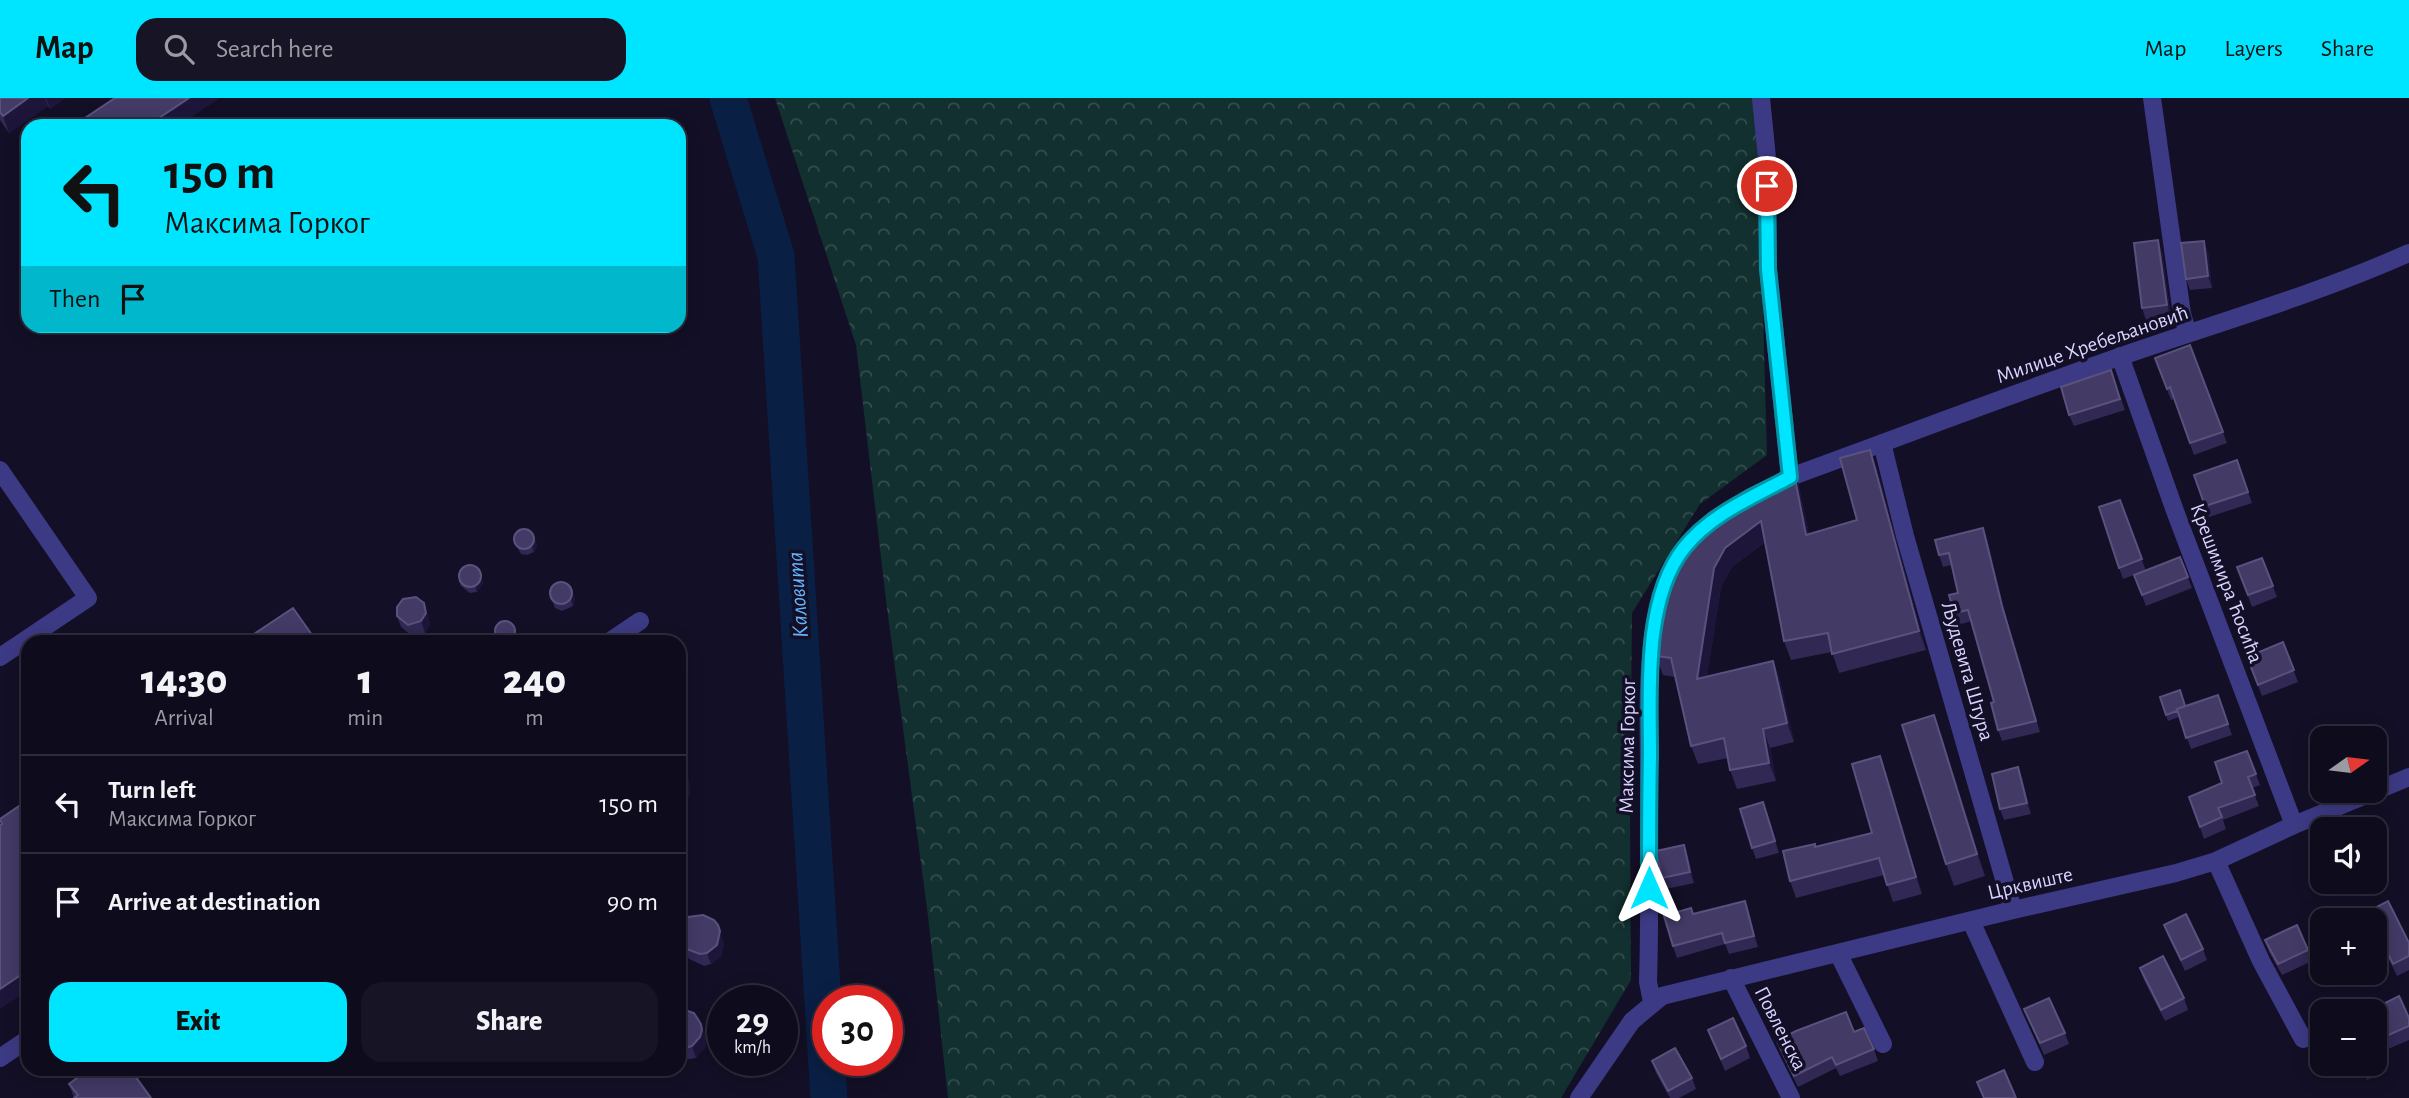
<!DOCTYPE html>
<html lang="en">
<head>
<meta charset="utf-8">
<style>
  body { margin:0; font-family:"Alegreya Sans",sans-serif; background:#171425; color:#f1f3f6; height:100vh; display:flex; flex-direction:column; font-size:26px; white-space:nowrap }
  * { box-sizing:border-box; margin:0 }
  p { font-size:23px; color:#9b9ba3 }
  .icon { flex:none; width:38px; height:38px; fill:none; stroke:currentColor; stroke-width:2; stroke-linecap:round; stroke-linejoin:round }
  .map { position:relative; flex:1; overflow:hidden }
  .side { position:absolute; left:21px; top:537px; width:665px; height:441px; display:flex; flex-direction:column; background:#0e0b1c; border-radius:21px; box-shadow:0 4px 18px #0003,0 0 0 2px #2e2b3b }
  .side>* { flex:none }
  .guide { position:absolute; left:21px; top:21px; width:665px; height:214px; border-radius:21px; box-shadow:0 4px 18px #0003,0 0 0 2px #2e2b3b; background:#00e5ff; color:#111; overflow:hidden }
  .needle { width:46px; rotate:76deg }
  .fabs { position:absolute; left:2310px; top:628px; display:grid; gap:14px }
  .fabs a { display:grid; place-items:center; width:77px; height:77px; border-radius:14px; background:#0e0b1c; box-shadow:0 4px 18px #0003,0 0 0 2px #2e2b3b; font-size:35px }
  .speed { position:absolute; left:707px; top:887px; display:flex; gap:14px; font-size:35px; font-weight:700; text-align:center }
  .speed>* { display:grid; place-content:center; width:91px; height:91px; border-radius:50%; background:#0e0b1c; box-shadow:0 4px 18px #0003,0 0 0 2px #2e2b3b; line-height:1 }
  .speed small { font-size:18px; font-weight:400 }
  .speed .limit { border:10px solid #d22; background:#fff; color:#111 }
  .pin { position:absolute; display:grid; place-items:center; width:60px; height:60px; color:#fff; margin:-30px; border:4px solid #fff; border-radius:50%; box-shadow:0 2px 7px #0007 }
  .me { position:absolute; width:77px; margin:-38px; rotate:0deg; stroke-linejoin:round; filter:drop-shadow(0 0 5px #0008) }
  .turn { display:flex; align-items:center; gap:24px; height:147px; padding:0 28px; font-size:32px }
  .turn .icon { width:91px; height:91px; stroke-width:2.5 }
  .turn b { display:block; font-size:49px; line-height:60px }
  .then { display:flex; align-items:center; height:66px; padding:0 28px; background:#0003; gap:14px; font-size:26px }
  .eta { display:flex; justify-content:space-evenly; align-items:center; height:119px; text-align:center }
  .eta b { font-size:42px; font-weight:800; line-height:49px }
  .button { display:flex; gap:14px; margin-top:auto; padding:14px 28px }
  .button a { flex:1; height:80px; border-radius:21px; background:#00e5ff; color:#111; font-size:28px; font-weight:800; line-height:80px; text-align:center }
  .button a+a { background:#171425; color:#f1f3f6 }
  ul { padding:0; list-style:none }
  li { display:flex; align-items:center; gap:21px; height:98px; padding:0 28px; border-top:2px solid #2e2b3b }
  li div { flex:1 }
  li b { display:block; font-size:26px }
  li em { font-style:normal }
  header { display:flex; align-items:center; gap:42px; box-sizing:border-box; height:98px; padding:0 35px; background:#00e5ff; color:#111 }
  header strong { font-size:33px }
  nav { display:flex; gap:38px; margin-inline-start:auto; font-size:24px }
  .search { width:490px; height:63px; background:#171425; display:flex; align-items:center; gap:18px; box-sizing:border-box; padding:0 24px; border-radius:21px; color:#9b9ba3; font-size:26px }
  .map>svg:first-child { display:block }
  .forest { fill:url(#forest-crowns) }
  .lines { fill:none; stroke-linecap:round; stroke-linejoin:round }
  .river { stroke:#0a1f44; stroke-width:37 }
  .minor { stroke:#3d3a85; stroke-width:18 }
  .wall { fill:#312854 }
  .shaded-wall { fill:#1d163a }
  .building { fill:#433a66; stroke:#5a527e; stroke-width:2 }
  .route-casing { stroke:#0095a6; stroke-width:18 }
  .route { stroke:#00e5ff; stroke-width:12 }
  .labels { text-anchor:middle; stroke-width:7; stroke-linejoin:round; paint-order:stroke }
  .street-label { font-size:21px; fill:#d9d4ff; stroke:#130f26 }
  .water-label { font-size:23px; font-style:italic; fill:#62b6ff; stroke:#130f26 }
</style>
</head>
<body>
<header>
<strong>Map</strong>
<div class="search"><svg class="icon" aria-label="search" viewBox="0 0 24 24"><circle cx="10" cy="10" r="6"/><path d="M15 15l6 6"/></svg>Search here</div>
<nav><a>Map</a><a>Layers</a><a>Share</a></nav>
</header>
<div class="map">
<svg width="2409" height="1000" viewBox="0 0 2409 1000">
  <defs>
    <pattern id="forest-crowns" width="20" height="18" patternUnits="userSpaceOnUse" patternTransform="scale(1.75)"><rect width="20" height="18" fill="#12302f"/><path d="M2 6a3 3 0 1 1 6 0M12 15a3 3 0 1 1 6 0" fill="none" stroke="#344d4e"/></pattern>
  </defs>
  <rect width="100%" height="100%" fill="#130f26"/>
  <path class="forest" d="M775 0H1754L1758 36 1767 357 1700 406 1632 515 1630 713 1631 882 1561 1000H948L928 818 887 510 856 247Z"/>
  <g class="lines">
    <path class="river" d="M728 0 776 158 829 1000"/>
    <path class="minor" d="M1761 0 1767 60 1768 171 1790 379
      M2152 0 2182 216 2188 236
      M2120 258 2175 413 2294 727
      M1882 345 1905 438 2013 812
      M0 372 88 500 0 559
      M1776 387 1790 379C1900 339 2009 297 2119 259 2216 225 2315 197 2409 155
      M609 544 640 523
      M2216 763 2261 863 2303 941
      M1971 823 2035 964
      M1838 855 1883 946
      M1731 880 1791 1000
      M1652 904 1648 884C1650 820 1649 756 1649 691 1650 621 1639 503 1687 447
      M0 960 28 941
      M1579 1000 1632 923 1662 898 2013 812 2176 775 2216 763 2294 727 2409 679"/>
  </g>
  <path class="wall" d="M0 0H65L50 11 48 8 9 35 0 22Z
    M2162 153 2171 219 2146 222 2142 210Z
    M2208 154 2212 190 2190 192 2186 181Z
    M2190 247 2227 345 2194 357 2174 301 2171 302 2155 260Z
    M2111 272 2125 312 2074 328 2069 317Z
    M1870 352 1877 371 1926 552 1839 575 1832 554 1791 562 1784 543 1765 444 1732 469 1721 489 1707 578 1773 563 1780 582 1794 644 1770 650 1776 683 1737 691 1730 672 1728 660 1698 666 1691 648 1675 579 1663 577 1656 558 1793 370 1799 389 1809 436 1857 422Z
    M2237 362 2252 405 2209 419 2194 377Z
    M2120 402 2146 473 2180 459 2192 490 2146 508 2134 477 2123 481 2119 470Z
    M1983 430 1987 441 2006 519 2040 634 2002 643 1998 632 1994 604 1971 523 1958 527 1954 515 1958 495 1952 467 1943 469 1939 457Z
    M533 435 537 448 534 454 527 457 521 456 513 441Z
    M2262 460 2277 499 2252 509 2237 469Z
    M459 483 483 485 477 494 470 495 461 488Z
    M549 494 575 500 573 508 562 513 555 510Z
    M424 505 430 526 425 535 412 538 401 529 397 518Z
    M514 528 518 541 516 544H498L496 543 494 537Z
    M2283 544 2298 584 2262 598 2247 559Z
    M2218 597 2232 637 2191 651 2179 619 2168 623 2160 599 2185 608Z
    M1942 639 1985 778 1954 788 1946 766Z
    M2247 653 2260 687 2252 690 2259 708 2223 722 2226 731 2204 741 2189 699 2222 685Z
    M679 666 689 683 690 697 683 704 679 705Z
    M1886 674 1922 796 1893 804 1884 777 1796 800 1790 783 1816 749 1872 735Z
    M2022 680 2031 716 2004 722 2000 711Z
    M1763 704 1779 755 1756 761 1752 750Z
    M1684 747 1688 758 1694 785 1666 791 1662 780Z
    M1749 814 1758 849 1729 856 1725 846 1677 860 1673 848 1693 816Z
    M2367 814 2409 845V872L2397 878 2375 833V822H2370Z
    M2164 827 2203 851 2207 862 2185 873 2168 838Z
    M2265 842 2308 852 2312 863 2282 877 2269 854Z
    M724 845 721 858 711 866 704 868 689 861 684 850Z
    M2140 870 2184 900 2188 912 2165 923 2144 882Z
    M2377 909 2409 920V942L2379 955 2386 972 2367 982 2359 966H2375V923L2381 920Z
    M2024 911 2065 935 2069 946 2044 957Z
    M679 912 706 937V944L705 950 696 960 683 962 679 961Z
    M1708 932 1746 948 1750 960 1725 973Z
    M1854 934 1874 951 1878 963 1840 978 1836 970 1798 989 1781 955 1777 943Z
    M1652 963 1692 980 1696 991 1679 1000H1670L1656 975Z
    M69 986 151 1000H74Z"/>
  <path class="shaded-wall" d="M28 0H45L48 8 9 35 3 18Z
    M46 0H65L50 11Z
    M189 0H220L178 28H147Z
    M2158 142 2162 153 2171 219 2167 207Z
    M2204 143 2208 154 2212 190 2208 178Z
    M1870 352 1877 371 1926 552 1919 533Z
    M1793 370 1799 389 1813 455 1806 437Z
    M1761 423 1767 442 1732 469 1721 489 1704 599 1697 581 1714 470 1725 450Z
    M1983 430 1987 441 2006 519 2040 634 2002 508Z
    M533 435 537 448 534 454 532 449Z
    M481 479 483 485 477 494 475 488Z
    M573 495 575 500 573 508 571 502Z
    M424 505 430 526 425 535 421 523Z
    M514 528 518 541 516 544H513L512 542Z
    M1773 563 1780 582 1794 644 1787 625Z
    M1934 617 1942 639 1985 778 1977 756Z
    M1763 631 1770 650 1776 683 1769 665Z
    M1880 658 1886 674 1922 796 1916 779Z
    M2018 669 2022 680 2031 716 2027 705Z
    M685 671 689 683 690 697 683 704 679 693Z
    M1684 747 1688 758 1694 785 1690 774Z
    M680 776 684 787V794L679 803V785Z
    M1745 803 1749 814 1758 849 1754 838Z
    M718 827 724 845 721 858 711 866 707 855Z
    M28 872V893L0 911V891Z
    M701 926 706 937V944L705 950 696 960 692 948Z"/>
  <path class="building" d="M0 0H28L3 18 0 14Z
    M115 0H189L147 28H73Z
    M2158 142 2167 207 2142 210 2134 145Z
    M2204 143 2208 178 2186 181 2181 145Z
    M2190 247 2223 334 2190 345 2170 289 2167 291 2155 260Z
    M2111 272 2120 301 2069 317 2061 289Z
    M1870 352 1919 533 1832 556 1828 535 1784 543 1761 423 1725 450 1714 470 1697 581 1773 563 1787 625 1763 631 1769 665 1730 672 1724 640 1691 648 1671 560 1656 558 1676 457 1684 440 1709 415 1747 392 1793 370 1806 437 1857 422 1840 360Z
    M2237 362 2248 394 2205 408 2194 377Z
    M2120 402 2142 461 2119 470 2099 409Z
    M1983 430 2002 508 2036 623 1998 632 1991 605 1994 604 1968 512 1954 515 1949 497 1958 495 1949 455 1939 457 1935 442Z
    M514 441a10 10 0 1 1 20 0a10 10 0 1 1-20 0Z
    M2180 459 2188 479 2142 497 2134 477Z
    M2262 460 2273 488 2248 497 2237 469Z
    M459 478a11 11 0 1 1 22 0a11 11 0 1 1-22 0Z
    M550 495a11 11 0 1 1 22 0a11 11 0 1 1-22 0Z
    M416 499 424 505 426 515 421 523 408 527 397 518V509L403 501Z
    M293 510 317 544H242Z
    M495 533a10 10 0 1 1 20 0a10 10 0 1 1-20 0Z
    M2283 544 2294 572 2258 587 2247 559Z
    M2180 592 2185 608 2177 611V613L2166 617 2160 599Z
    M2218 597 2228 626 2186 640 2177 611Z
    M1934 617 1977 756 1946 766 1902 627Z
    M2247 653 2256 676 2248 679 2255 697 2218 710 2222 719 2200 729 2189 699 2222 685 2215 664Z
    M1880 658 1916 779 1887 787 1879 760 1790 783 1783 753 1815 746V749L1872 735 1852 666Z
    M679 666 685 671 686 686 679 693Z
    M2018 669 2027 705 2000 711 1992 676Z
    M28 702V872L0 891V727L2 726 0 721Z
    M1763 704 1775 743 1752 750 1740 711Z
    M1684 747 1690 774 1662 780 1656 753Z
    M1745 803 1754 838 1725 845 1722 835 1673 848 1664 818 1691 810 1693 816Z
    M2388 803 2409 845V858L2393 866 2375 830V822H2371L2367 814Z
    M2186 816 2203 851 2181 862 2164 827Z
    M703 817 714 822 718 827 720 833 717 847 707 855 700 856 684 850 681 833 688 819Z
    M2297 827 2308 852 2278 866 2265 842Z
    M2163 858 2184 900 2161 912 2140 870Z
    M2399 898 2409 920V928L2375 943V923L2382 920 2377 909Z
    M2049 900 2065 935 2040 945 2024 911Z
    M682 911 694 915 701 926 702 932 700 939 692 948 679 951V912Z
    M1846 914 1854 934 1864 930 1874 951 1836 967 1832 959 1794 978 1777 943 1796 933Z
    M1733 920 1746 948 1721 961 1708 932Z
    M2375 947 2382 961 2375 964Z
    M1675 950 1692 980 1668 993 1652 963Z
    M2360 966H2371L2363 970Z
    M89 971H130L151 1000H74L78 997 69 986Z
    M2004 972 2016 1000H1984L1977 984Z"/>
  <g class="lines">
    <g class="route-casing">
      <path id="route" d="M1649 790C1649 746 1649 701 1650 657 1650 594 1643 502 1684 450 1711 416 1753 399 1790 379L1768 171 1767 88"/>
    </g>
    <use href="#route" class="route"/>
  </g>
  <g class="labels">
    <g class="street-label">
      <text transform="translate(2092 246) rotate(-19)" y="7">Милице Хребељановић</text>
      <text transform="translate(2227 485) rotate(69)" y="7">Крешимира Ћосића</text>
      <text transform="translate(1968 573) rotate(74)" y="7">Људевита Штура</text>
      <text transform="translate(1627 648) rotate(-89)" y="7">Максима Горког</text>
      <text transform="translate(2030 785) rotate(-13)" y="7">Црквиште</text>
      <text transform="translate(1781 930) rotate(63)" y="7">Повленска</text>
    </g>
    <g class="water-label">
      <text transform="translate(797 497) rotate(-94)" y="8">Каловита</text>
    </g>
  </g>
</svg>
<div class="fabs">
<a><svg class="needle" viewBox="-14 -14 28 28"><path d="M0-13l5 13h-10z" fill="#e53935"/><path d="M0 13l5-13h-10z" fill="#9b9ba3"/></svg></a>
<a><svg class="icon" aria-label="sound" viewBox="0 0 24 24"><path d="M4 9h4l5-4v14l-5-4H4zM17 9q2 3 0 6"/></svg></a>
<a>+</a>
<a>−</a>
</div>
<div class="speed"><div>29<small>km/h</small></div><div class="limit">30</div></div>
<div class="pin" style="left:1767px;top:88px;background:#d93025"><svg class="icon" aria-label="arrive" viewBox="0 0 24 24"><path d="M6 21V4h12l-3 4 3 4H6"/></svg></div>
<svg class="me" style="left:1649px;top:790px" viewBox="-20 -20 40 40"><path d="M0-17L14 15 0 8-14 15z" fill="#00e5ff" stroke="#fff" stroke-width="4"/></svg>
<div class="guide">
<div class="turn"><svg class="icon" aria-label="left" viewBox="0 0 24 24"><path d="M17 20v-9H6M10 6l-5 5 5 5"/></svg><div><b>150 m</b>Максима Горког</div></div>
<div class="then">Then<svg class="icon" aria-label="arrive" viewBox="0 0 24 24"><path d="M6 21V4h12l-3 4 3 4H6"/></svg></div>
</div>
<section class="side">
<div class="eta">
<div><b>14:30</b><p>Arrival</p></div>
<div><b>1</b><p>min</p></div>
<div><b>240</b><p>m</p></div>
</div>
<ul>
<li><svg class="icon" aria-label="left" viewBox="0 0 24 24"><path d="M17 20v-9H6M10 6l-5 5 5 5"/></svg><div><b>Turn left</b><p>Максима Горког</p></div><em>150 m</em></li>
<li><svg class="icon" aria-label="arrive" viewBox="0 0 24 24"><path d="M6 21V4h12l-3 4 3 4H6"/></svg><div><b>Arrive at destination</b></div><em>90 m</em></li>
</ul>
<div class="button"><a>Exit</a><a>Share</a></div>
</section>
</div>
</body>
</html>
